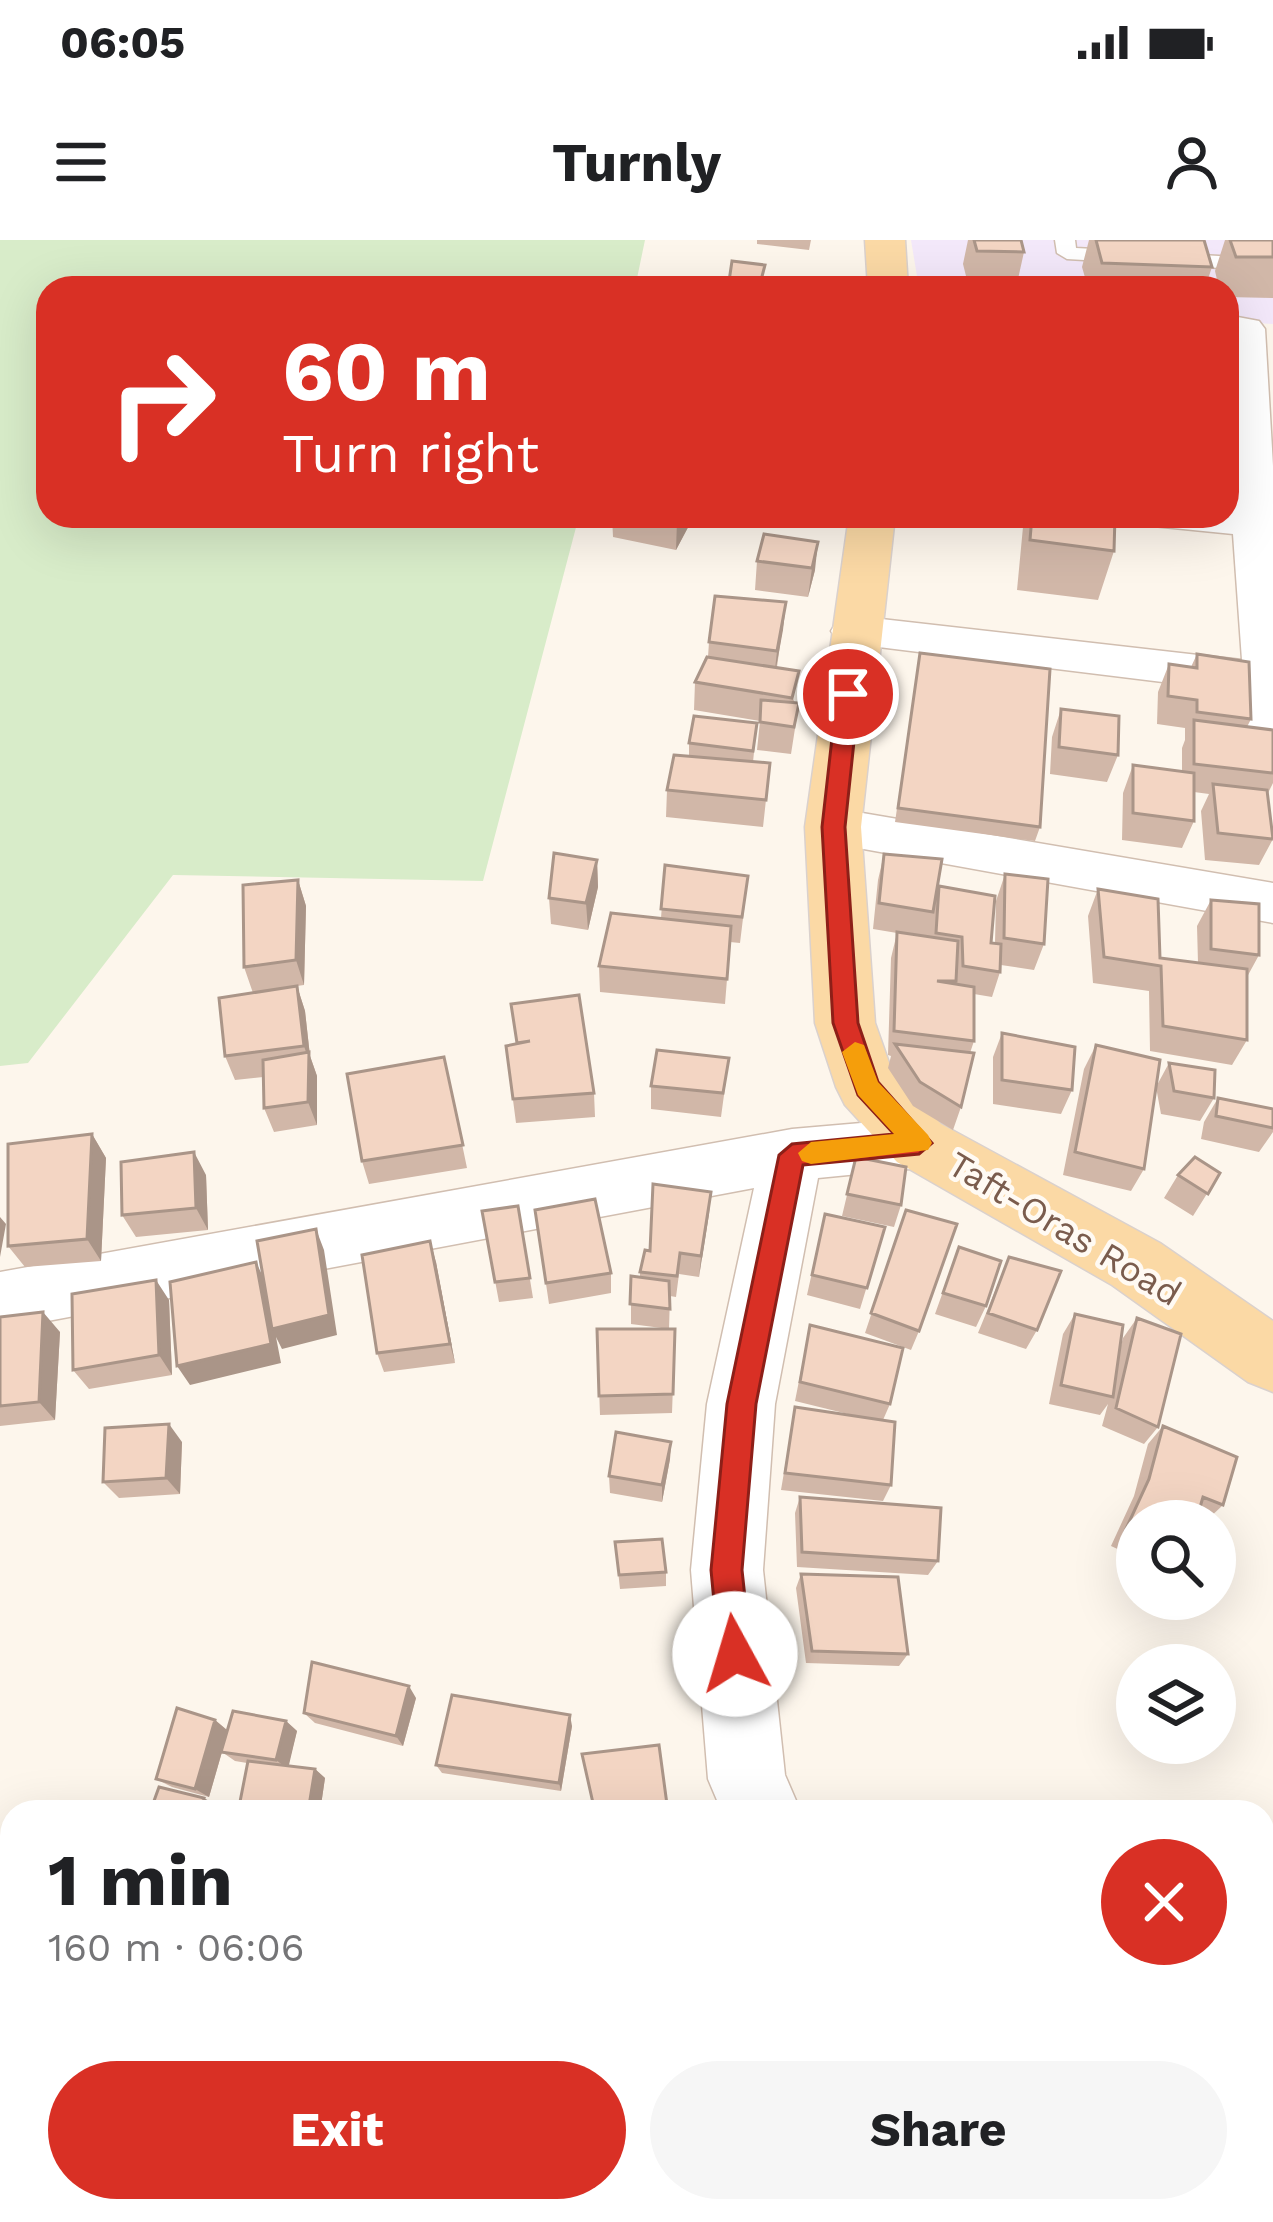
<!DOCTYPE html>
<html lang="en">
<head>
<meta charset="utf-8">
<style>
  body { margin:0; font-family:"Work Sans",sans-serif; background:#f6f6f6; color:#202124; height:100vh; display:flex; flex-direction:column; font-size:45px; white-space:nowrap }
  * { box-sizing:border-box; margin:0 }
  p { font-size:39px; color:#757577 }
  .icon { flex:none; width:66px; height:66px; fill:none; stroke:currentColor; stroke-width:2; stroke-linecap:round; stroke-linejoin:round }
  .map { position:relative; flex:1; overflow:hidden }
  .panel { position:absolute; left:0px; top:1560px; width:1275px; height:423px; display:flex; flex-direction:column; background:#fff; border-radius:36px 36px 0 0; box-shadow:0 12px 48px #0002 }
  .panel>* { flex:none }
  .guide { position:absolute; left:36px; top:36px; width:1203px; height:252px; border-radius:36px; box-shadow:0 12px 48px #0002; background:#d93025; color:#fff; overflow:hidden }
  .tools { position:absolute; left:1116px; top:1260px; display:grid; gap:24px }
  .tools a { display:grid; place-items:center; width:120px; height:120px; border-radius:50%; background:#fff; box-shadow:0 12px 48px #0002; font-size:60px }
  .pin { position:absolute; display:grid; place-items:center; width:102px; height:102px; color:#fff; margin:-51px; border:6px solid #fff; border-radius:50%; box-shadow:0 3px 12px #0007 }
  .me { position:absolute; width:132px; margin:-66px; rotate:354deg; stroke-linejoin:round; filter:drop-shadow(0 0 9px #0008) }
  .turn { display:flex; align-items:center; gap:42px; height:252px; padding:0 48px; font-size:54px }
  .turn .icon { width:156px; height:156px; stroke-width:2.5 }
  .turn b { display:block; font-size:84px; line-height:102px }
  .round { display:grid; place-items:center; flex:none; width:126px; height:126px; border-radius:63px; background:#f6f6f6 }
  .overview { display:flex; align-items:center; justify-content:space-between; height:204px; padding:0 48px }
  h1 { font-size:72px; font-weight:700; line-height:90px }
  .primary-button { display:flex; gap:24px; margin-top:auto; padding:24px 48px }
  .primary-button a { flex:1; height:138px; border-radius:72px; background:#d93025; color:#fff; font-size:48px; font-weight:700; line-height:138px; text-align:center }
  .primary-button a+a { background:#f6f6f6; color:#202124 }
  .status { display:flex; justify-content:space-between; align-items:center; height:84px; padding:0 60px; background:#fff; direction:ltr }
  .status svg { height:33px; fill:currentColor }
  header { display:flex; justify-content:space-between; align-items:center; height:156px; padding:0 48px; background:#fff; font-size:54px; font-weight:700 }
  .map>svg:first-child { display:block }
  .education { fill:#f3e8fa }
  .green { fill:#d8ecc9 }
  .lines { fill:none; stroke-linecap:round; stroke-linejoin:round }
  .lane-casing { stroke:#d1beb0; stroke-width:3 }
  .street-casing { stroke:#d1beb0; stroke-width:3 }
  .primary-casing { stroke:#dad1cd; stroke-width:3 }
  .lane { fill:#fff; fill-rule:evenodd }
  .street { fill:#fff; fill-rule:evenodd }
  .primary { fill:#fbd9a5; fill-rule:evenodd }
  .wall { fill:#d1b7a8 }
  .shaded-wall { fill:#aa9588 }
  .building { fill:#f3d5c3; stroke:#aa9588; stroke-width:3 }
  .route { fill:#d93025; stroke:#8d1f18; stroke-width:3 }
  .slow { fill:#f59e0b }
  .labels { text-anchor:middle; stroke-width:9; stroke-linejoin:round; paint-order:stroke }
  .street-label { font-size:36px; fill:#7a5c4d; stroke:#fffaf3 }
</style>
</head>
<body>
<div class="status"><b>06:05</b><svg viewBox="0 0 49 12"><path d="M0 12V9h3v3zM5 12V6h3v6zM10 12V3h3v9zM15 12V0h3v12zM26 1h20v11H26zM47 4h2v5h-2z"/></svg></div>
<header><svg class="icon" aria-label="menu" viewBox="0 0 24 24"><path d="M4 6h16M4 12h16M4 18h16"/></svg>Turnly<svg class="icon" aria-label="person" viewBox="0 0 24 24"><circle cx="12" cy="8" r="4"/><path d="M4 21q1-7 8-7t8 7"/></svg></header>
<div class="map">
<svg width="1273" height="1982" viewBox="0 0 1273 1982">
  <rect width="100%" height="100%" fill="#fdf6ec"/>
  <path class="education" d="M911 0H1273V84L1227 81V48H919Z"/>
  <path class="green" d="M0 0H645L635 48H48V276H579L483 641 173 635 28 823 0 826Z"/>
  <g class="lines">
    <g class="lane-casing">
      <path id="lane" d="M1055 0H1075L1076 8 1273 19V31L1067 19 1057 13Z"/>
    </g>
    <g class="street-casing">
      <path id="street" d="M1227 75 1259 81 1265 89 1273 226V521L1255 516 1248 504 1244 452 838 402 831 391 838 380 855 376 1242 420 1233 294 1153 286 1147 276H1227V266L1231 267Z
        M833 568 1273 643V683L814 600 807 587 814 574Z
        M919 878 940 885 949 903 940 921 919 928 818 938 775 1164 763 1330 785 1535 801 1572H722L708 1539 691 1330 707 1164 754 948 0 1090V1032L792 889Z
        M890 1971H979L983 1982H894Z"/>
    </g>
    <g class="primary-casing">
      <path id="primary" d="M865 0H905L908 48H868Z
        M849 276H895L861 587 875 783 893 834 941 884 1160 1003 1273 1081V1152L1248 1142 1112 1045 897 922 845 865 836 847 815 783 805 587Z"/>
    </g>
    <use href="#lane" class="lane"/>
    <use href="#street" class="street"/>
    <use href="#primary" class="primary"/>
  </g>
  <path class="wall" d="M757 0H811L809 10 757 4Z
    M968 0H1021L1024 12 1016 48H969L963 24Z
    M1089 0H1204L1212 27 1205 48H1088L1082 27Z
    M1225 0H1273V58L1227 57V48H1219L1215 31Z
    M1227 75 1234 117 1227 136Z
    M612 276H694L676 310 613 297Z
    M721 276H790L786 288 721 278Z
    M1026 276H1115L1114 311 1098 360 1017 350 1023 287Z
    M764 294 815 330 808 357 755 350 757 321Z
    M786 362 777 427 795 463H799L791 514 757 510 760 481 694 470 695 442 708 417 709 402Z
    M920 413 1040 587 1035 601 895 582Z
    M1197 414 1251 479 1247 487 1273 490V543L1268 553 1273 599 1259 625 1205 620 1201 571 1209 554 1194 552V581L1182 608 1122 600 1123 553 1133 525 1182 532V508L1185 500V488L1157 484 1158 452 1169 424 1191 427Z
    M1061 469 1118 515 1107 542 1050 534 1052 497Z
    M757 483 753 522 770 523 763 587 666 577 667 550 689 516V503Z
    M884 614 935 663 939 646 991 703H995L996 661 1005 634 1044 704 1034 730 1001 725 1000 732 992 757 974 754V801L970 813 961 867 953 890 913 866 888 828 891 816 888 815 891 718 897 693 873 689 878 640Z
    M597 620 598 647 588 690 551 684 549 658Z
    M665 625 745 662 740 703 730 702 725 764 600 752 599 726 661 678Z
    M298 640 306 666 304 745 297 746 305 771 310 816 317 836V885L274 892 264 868 263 837 235 840 225 816 253 753 244 727Z
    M1098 649 1160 718 1198 723 1197 686 1211 660 1259 715 1247 737V800L1232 825 1150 811 1149 751 1093 743 1088 676Z
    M1002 793 1072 850 1061 874 993 864V817Z
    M1096 805 1144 929 1131 951 1063 935 1084 829Z
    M506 806 594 853 595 877 516 883Z
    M444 817 467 928 369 944 362 921Z
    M729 818 721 877 651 869V846Z
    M1169 823 1214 858 1200 881 1161 874 1156 847Z
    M1218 858 1273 869V892L1259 912 1201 899 1204 882Z
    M92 894 106 918 101 1021 25 1027 8 1006Z
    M856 917 901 965 894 987 842 976Z
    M1220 933 1193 976 1164 958 1178 935Z
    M206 935 208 990 136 997 122 975Z
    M711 952 699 1037 679 1034 676 1057 670 1056 669 1089 631 1084V1036L640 1038V1032L650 1011Z
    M518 966 533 1058 499 1062 482 971Z
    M535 970 611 1033V1053L549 1064Z
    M906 970 919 1091 911 1110 865 1093Z
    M825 974 885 987 860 1069 807 1055Z
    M959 1007 986 1066 976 1087 935 1074Z
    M1009 1017 1037 1090 1026 1109 978 1093Z
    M436 1022 455 1123 384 1132 377 1113Z
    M169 1060 172 1135 89 1149 73 1130Z
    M1075 1074 1118 1117 1123 1098 1137 1078 1158 1187 1144 1204 1102 1186 1108 1164 1100 1175 1049 1164 1063 1094Z
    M0 1077 60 1092 55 1180 0 1186Z
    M810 1085 890 1164 883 1180 891 1245 883 1261 781 1250 795 1167 860 1177 795 1161Z
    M597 1089H675L672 1173 600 1175Z
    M1163 1186 1223 1265 1206 1281 1197 1277 1137 1281V1318L1111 1306 1134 1256 1148 1204Z
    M182 1202 180 1254 119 1258 103 1242Z
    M671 1202 670 1219 662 1262 610 1253 609 1236Z
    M800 1257 938 1321 928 1335 797 1327 795 1273Z
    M615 1302 666 1332V1346L620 1349Z
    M801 1334 908 1414 899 1426 806 1423 796 1348Z
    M416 1458 403 1506 315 1483 304 1473Z
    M215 1480 227 1490 286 1481 297 1491 288 1526 315 1529 325 1538 320 1572H238L247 1523 235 1521 222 1512 209 1557 172 1547 156 1539Z
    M572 1486 561 1551 442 1533 436 1525Z
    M801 1971H829L834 1982H785Z
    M1106 1971H1166L1173 1982H1093Z"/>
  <path class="shaded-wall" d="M680 276H694L676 310 677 281Z
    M818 302 815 330 808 357 812 328Z
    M786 362 783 390 774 439 777 411Z
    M597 620 598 647 588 690 586 663Z
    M298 640 306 666 304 745 296 720Z
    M297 746 305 771 310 816 317 836V885L308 862 309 821 304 806Z
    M92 894 106 918 101 1021 87 999Z
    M194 912 206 935 208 990 196 968Z
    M711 952 709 974 699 1037 701 1016Z
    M0 977 6 984 0 1017Z
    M316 989 324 1010 337 1095 282 1109 276 1097 281 1123 190 1145 177 1126 256 1022 266 1043Z
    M430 1001 436 1022 455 1123 450 1104Z
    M156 1040 169 1060 172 1135 159 1115Z
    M43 1072 60 1092 55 1180 39 1162Z
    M169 1184 182 1202 180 1254 166 1238Z
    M671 1202 670 1219 662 1262V1245Z
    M409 1446 416 1458 403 1506 396 1496Z
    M570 1475 572 1486 561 1551 559 1543Z
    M215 1480 228 1491 209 1557 195 1549Z
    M286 1481 297 1491 288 1529 276 1520Z
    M315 1529 325 1538 320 1572H308Z
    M204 1558 218 1566 216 1572H199Z"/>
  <path class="building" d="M974 0H1021L1024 12 977 11Z
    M1096 0H1204L1212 27 1102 23Z
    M1230 0H1273V17H1236Z
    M732 21 765 25 759 48H728Z
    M801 38 832 41 830 48H798Z
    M1227 75H1232L1234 117 1227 116Z
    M653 276H680L677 281Z
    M1032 276H1115L1114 311 1030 300Z
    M764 294 818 302 812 328 757 321Z
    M715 356 786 362 777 411 709 402Z
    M920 413 1050 429 1040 587 898 568Z
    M1197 414 1249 422 1251 479 1197 472V460L1168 456 1169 424 1197 428Z
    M707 417 799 431 792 458 695 442Z
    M761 460 799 463 794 487 760 482Z
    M1061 469 1119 476 1118 515 1059 507Z
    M694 476 757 483 753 511 689 503Z
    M1194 480 1273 490V533L1194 524Z
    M674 515 770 523 766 560 667 550Z
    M1133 525 1194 533V581L1133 573Z
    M1213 544 1267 550 1273 599 1218 593Z
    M554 613 597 620 586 663 549 658Z
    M884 614 942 619 933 672 879 663Z
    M665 625 748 636 742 677 661 669Z
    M1005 634 1048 639 1044 704 1004 698Z
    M298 640 296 720 244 727 243 645Z
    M939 646 995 656 991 703 1001 704 1000 732 963 726 962 697 936 693Z
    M1098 649 1158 659 1160 718 1247 729V800L1163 786 1161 726 1104 717Z
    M1211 660 1259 664V715L1211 709Z
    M611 673 731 686 727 739 599 726Z
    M897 692 958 701 956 741H937L974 747V801L894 791Z
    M297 746 304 806 225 816 219 758Z
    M579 755 594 853 513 859 506 806 530 801 517 803 511 764Z
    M1002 793 1075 807 1072 850 1002 840Z
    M895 804 974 813 961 867 920 842Z
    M1096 805 1160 820 1144 929 1075 912Z
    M657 810 729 818 723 853 651 846Z
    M309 812 308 862 264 868 263 820Z
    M444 817 463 905 362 921 347 834Z
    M1169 823 1215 830 1214 858 1174 851Z
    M1218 858 1273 869V888L1216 876Z
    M92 894 87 999 8 1006V904Z
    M194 912 196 968 122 975 121 922Z
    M856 917 906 927 901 965 847 954Z
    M1195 917 1220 933 1208 954 1178 935Z
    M653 944 711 952 701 1016 680 1013 677 1036 640 1032 645 1010 650 1011Z
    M595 959 611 1033 546 1043 535 970Z
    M518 966 530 1038 495 1042 482 971Z
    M906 970 957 984 919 1091 871 1073Z
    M825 974 885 987 867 1048 812 1035Z
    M316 989 329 1075 272 1089 257 1001Z
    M430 1001 450 1104 377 1113 362 1015Z
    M959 1007 1001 1021 986 1066 943 1053Z
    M1009 1017 1061 1031 1037 1090 988 1073Z
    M256 1022 271 1104 177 1126 170 1042Z
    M631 1036 669 1041 670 1069 630 1064Z
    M156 1040 159 1115 73 1130 72 1054Z
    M43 1072 39 1162 0 1166V1077Z
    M1075 1074 1123 1085 1113 1157 1061 1145Z
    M1137 1078 1181 1094 1158 1187 1116 1168Z
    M810 1085 903 1108 890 1164 800 1142Z
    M597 1089H675L673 1154 599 1156Z
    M795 1167 895 1182 891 1245 785 1233Z
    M169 1184 166 1238 103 1242 105 1188Z
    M1163 1186 1237 1217 1223 1265 1203 1257 1196 1281H1137V1296L1125 1291 1149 1239Z
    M616 1192 671 1202 662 1245 609 1236Z
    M800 1257 941 1268 938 1321 802 1312Z
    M662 1299 666 1332 619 1335 615 1302Z
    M801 1334 898 1337 908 1414 812 1411Z
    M312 1422 409 1446 396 1496 304 1473Z
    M452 1455 570 1475 559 1543 436 1525Z
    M177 1468 215 1480 195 1549 156 1539Z
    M233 1471 286 1481 276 1520 221 1512Z
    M659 1505 668 1572H595L582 1514Z
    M248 1521 315 1529 308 1572H238Z
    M159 1547 204 1558 199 1572H150Z
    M695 1971H752L730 1982H699Z
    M817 1971H829L834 1982H801Z
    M1132 1971H1166L1173 1982H1119Z"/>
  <path class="route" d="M848 447 859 454 845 587 858 783 878 842 932 903 919 914 803 925 756 1164 742 1330 751 1414 746 1425 735 1430 724 1425 719 1414 711 1330 727 1164 779 915 792 904 894 894 858 855 833 783 822 587 837 454Z"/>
  <path class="slow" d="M855 802 864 805 878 842 928 895 932 903 928 910 811 924 802 921 798 913 811 902 894 894 858 855 842 812Z"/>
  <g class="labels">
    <g class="street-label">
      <text transform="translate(1065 988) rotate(31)" y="13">Taft-Oras Road</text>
    </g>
  </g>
</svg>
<div class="tools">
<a><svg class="icon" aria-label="search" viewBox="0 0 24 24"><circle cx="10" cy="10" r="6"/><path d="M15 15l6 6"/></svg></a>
<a><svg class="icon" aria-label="layers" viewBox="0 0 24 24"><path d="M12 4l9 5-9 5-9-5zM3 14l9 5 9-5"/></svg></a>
</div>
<div class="pin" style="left:848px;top:454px;background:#d93025"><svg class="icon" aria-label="arrive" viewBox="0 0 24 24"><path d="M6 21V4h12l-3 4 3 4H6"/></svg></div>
<svg class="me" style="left:735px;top:1414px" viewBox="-20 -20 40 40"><circle r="19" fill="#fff"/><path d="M0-13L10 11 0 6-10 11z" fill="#d93025"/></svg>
<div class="guide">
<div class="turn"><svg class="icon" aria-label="right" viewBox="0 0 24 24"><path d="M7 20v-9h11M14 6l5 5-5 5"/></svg><div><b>60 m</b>Turn right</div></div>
</div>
<section class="panel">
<div class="overview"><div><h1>1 min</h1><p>160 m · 06:06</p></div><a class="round" style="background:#d93025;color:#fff"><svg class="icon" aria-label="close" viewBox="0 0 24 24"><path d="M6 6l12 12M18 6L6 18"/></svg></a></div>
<div class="primary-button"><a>Exit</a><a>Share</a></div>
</section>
</div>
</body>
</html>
